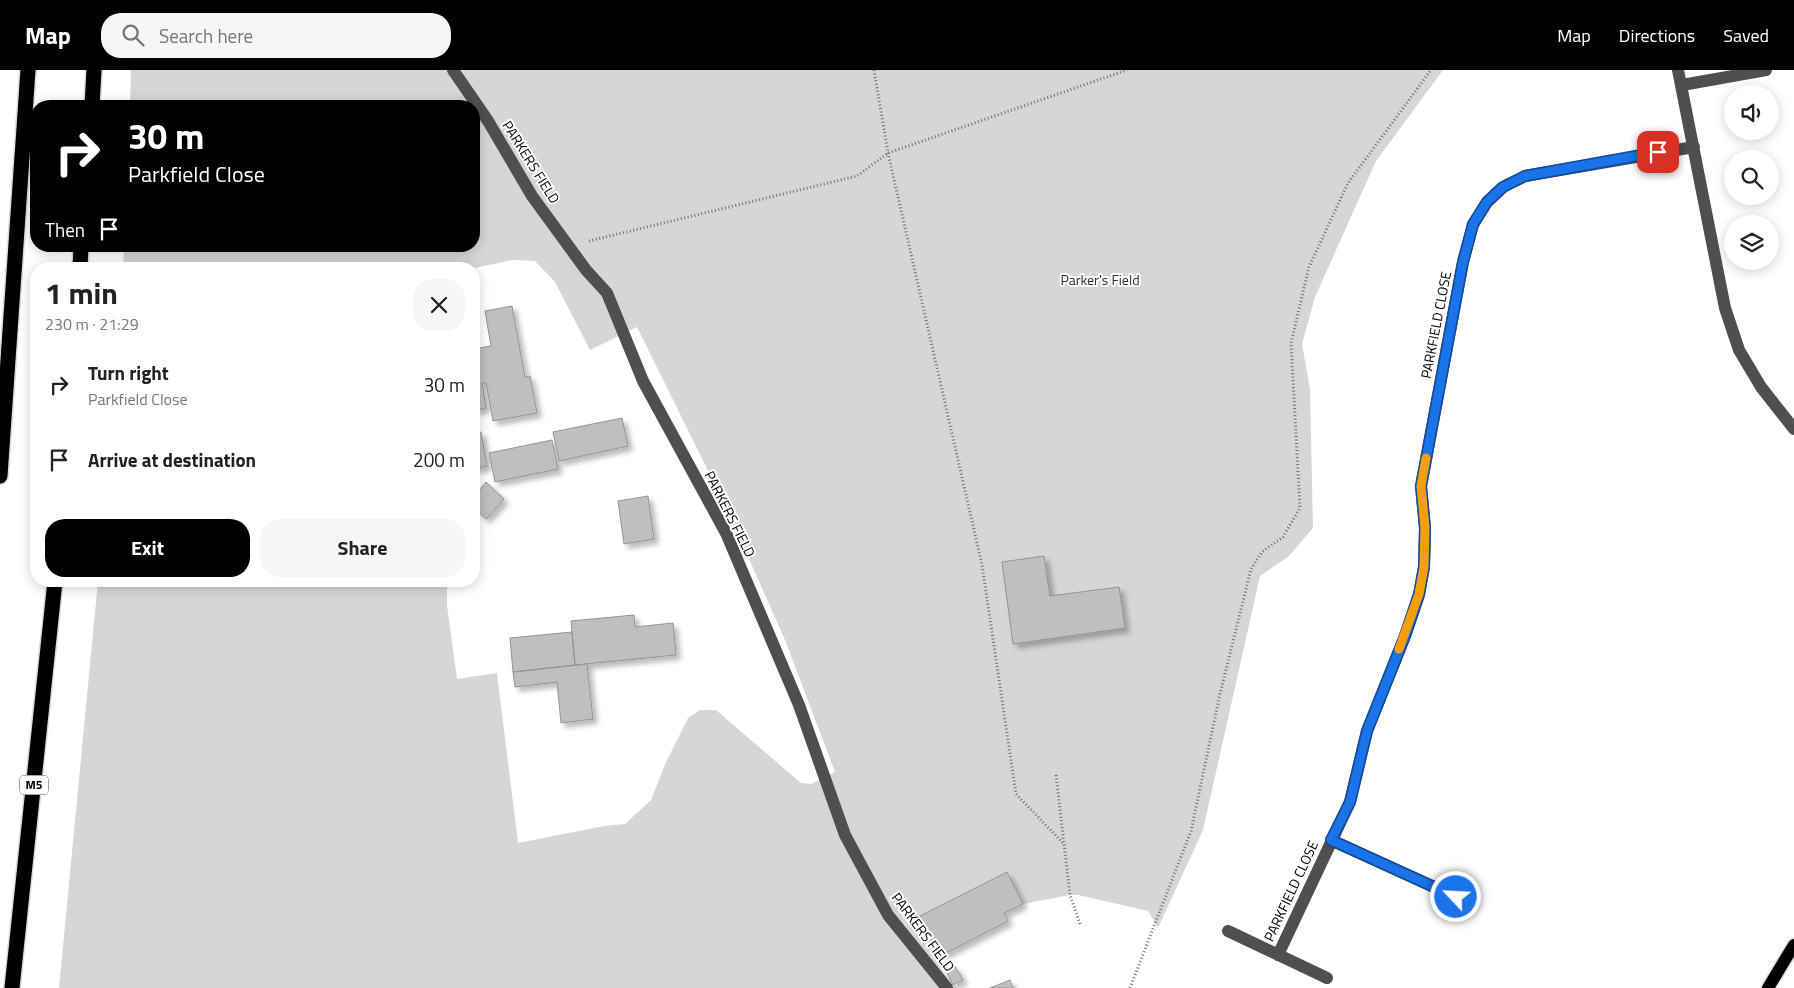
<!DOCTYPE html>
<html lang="en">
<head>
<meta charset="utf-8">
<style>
  body { margin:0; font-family:"Titillium Web",sans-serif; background:#f6f6f6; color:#222; height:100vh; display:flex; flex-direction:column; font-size:19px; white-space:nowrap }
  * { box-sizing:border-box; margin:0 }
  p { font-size:16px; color:#767676 }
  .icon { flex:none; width:28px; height:28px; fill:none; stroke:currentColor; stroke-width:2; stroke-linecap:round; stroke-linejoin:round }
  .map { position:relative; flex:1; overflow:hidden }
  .panel { position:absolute; left:30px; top:192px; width:450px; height:325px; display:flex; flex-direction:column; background:#fff; border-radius:20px; box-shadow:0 2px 12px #0003 }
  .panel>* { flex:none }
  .hud { position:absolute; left:30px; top:30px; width:450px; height:152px; border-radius:20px; box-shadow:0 2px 12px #0003; background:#000; color:#fff; overflow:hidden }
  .buttons { position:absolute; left:1724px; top:15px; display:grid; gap:10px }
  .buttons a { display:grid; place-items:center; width:55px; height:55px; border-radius:50%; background:#fff; box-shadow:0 2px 12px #0003; font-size:25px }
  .pin { position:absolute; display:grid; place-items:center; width:42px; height:42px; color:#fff; margin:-21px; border-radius:10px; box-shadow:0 2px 8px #0006 }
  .me { position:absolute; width:55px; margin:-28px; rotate:295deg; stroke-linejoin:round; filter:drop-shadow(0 0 4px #0008) }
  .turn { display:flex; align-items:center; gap:18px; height:105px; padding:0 15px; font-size:22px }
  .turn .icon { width:65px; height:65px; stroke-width:2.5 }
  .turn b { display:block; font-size:35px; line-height:42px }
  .then { display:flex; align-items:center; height:48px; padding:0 15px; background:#0003; gap:10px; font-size:19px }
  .round { display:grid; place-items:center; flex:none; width:52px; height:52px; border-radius:20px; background:#f6f6f6 }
  .overview { display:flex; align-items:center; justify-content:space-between; height:85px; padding:0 15px }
  h1 { font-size:30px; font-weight:700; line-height:38px }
  .primary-button { display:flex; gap:10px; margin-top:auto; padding:10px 15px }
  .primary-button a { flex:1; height:58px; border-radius:20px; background:#000; color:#fff; font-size:20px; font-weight:700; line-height:58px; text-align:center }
  .primary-button a+a { background:#f6f6f6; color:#222 }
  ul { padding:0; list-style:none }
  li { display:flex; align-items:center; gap:15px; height:75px; padding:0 15px }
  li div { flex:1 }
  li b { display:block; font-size:19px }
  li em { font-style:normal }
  header { display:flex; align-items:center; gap:30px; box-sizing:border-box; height:70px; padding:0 25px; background:#000; color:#fff }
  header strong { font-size:24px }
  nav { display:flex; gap:28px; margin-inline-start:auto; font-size:18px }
  .search { width:350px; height:45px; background:#f6f6f6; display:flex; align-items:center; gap:12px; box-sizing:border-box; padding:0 18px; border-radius:20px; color:#767676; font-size:19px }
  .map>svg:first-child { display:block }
  .green { fill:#d6d6d6 }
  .building { fill:#bfbfbf; stroke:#939393; filter:url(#shadow) }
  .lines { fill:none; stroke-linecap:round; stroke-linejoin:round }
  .major-casing { stroke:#dbdbdb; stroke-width:15 }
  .highway-casing { stroke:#dbdbdb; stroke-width:18 }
  .path { stroke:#717171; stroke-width:3; stroke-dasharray:1 2.5; stroke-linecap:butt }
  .minor { stroke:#4f4f4f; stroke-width:12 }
  .major { stroke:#000; stroke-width:12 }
  .highway { stroke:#000; stroke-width:15 }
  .route-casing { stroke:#114b97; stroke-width:12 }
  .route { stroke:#1a73e8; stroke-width:9 }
  .slow { stroke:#f59e0b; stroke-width:9 }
  .labels { text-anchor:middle; stroke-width:4; stroke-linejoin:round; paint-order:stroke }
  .shield { fill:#fff; stroke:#4c4c4c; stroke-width:1 }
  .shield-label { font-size:12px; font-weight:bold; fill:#000 }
  .street-label { font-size:14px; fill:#000; stroke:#fff }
  .park-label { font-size:14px; fill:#2d2d2d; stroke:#fff }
</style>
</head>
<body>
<header>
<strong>Map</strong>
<div class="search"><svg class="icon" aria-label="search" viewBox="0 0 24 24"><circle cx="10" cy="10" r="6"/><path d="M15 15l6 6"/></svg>Search here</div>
<nav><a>Map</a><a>Directions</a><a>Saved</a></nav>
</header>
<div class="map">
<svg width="1794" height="918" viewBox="0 0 1794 918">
  <defs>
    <filter id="shadow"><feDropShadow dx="4.5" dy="4.5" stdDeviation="2.5" flood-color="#0004"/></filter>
  </defs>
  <rect width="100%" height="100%" fill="#fff"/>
  <path class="green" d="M131 0H1443L1376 91 1315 227 1302 274 1310 319 1313 458 1289 486 1260 506 1203 760 1158 858 1148 841 1078 825H1070L1023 834 1007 802 920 846 940 886 934 888 953 915 957 918H59L98 511H447V535L457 609 497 603 518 773 604 756 625 754 651 730 666 692 688 648 700 640H716L801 713 811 714 835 702 785 570 726 437 637 257 590 280 555 212 535 191 512 190 470 199H123L124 176H474V36H130Z"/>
  <path class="building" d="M512 236 525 307 530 306 537 343 493 351 486 313H482L486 338 474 341V279L491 276 485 241Z
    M622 348 628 376 559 391 553 362Z
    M481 362 487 396 474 399V363Z
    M552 370 558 399 495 412 489 383Z
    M486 412 504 429 486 449 474 438V426Z
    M648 426 654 469 624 474 618 431Z
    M1044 486 1050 526 1119 517 1125 558 1013 574 1002 492Z
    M634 545 635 557 673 553 676 585 575 595 571 551Z
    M572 562 575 595 513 602 510 568Z
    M587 594 593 649 561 653 557 612 515 617 513 602Z
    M1007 802 1023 834 1004 843 1008 851 940 886 920 846Z
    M955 896 963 910 953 915 946 901Z
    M1010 910 1013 918H990Z"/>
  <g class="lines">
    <g class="major-casing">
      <path id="major" d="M1768 918 1794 875"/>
    </g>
    <g class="highway-casing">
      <path id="highway" d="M92 36 94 0
        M80 199 81 176
        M0 406 28 0
        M12 918 55 511"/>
    </g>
    <path class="path" d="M874 0 888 83 982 495 1016 724 1064 774
      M589 171 857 106 888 83 1127 0
      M1056 705 1070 825 1080 854
      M1130 918 1191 761 1220 624 1251 499 1262 482 1283 467 1300 438 1291 273 1309 197 1348 113 1431 0"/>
    <path class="minor" d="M453 0 488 51 532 126 586 200 607 223 643 311 726 463 799 635 845 765 888 845 947 918
      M1678 0 1725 238 1739 280 1761 317 1794 359
      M1682 15 1766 0
      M1331 770 1456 827
      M1228 861 1327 908
      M1278 885 1350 732 1367 661 1405 566 1419 525 1424 497 1425 458 1421 416 1463 192 1473 155 1487 132 1503 117 1525 106 1694 77"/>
    <use href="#major" class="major"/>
    <use href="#highway" class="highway"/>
  </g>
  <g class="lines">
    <g class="route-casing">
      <path id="route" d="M1456 827 1331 770 1350 732 1367 661 1405 566 1419 524 1424 497 1425 458 1421 416 1463 192 1473 154 1487 132 1503 117 1525 106 1658 82"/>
    </g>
    <use href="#route" class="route"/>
    <path class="slow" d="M1399 579 1419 524 1424 497 1425 458 1421 416 1426 388"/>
  </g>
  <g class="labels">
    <rect class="shield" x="20" y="705.5" width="28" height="19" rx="4"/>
    <g class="shield-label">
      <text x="34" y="719">M5</text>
    </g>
    <g class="street-label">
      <text transform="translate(531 92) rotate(58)" y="5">PARKERS FIELD</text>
      <text transform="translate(1436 255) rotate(-79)" y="5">PARKFIELD CLOSE</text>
      <text transform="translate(730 444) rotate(63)" y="5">PARKERS FIELD</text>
      <text transform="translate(1291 821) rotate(-65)" y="5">PARKFIELD CLOSE</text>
      <text transform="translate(923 862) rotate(53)" y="5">PARKERS FIELD</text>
    </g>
    <g class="park-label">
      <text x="1100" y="215">Parker's Field</text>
    </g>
  </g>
</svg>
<div class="buttons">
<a><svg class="icon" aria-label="sound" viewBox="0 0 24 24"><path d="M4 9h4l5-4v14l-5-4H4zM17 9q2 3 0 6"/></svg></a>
<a><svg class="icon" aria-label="search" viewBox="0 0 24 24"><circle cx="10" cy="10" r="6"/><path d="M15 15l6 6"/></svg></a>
<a><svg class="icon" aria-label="layers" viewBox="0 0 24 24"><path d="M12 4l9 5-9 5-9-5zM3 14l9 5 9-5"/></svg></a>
</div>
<div class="pin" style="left:1658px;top:82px;background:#d93025"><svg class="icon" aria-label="arrive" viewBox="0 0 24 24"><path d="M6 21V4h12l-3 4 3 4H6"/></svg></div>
<svg class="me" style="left:1456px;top:827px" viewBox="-20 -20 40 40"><circle r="17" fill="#1a73e8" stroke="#fff" stroke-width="3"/><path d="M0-11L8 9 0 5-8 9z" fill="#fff"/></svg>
<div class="hud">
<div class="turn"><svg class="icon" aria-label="right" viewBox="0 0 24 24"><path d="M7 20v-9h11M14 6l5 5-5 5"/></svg><div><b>30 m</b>Parkfield Close</div></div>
<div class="then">Then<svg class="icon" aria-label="arrive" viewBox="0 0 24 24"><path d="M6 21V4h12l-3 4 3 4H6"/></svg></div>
</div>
<section class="panel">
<div class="overview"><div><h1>1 min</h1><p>230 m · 21:29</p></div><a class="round"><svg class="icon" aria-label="close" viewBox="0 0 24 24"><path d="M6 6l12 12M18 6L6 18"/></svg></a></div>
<ul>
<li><svg class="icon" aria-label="right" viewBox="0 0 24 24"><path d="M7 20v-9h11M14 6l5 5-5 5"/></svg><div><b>Turn right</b><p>Parkfield Close</p></div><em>30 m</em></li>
<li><svg class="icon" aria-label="arrive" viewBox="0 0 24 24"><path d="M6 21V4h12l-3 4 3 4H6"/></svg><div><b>Arrive at destination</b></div><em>200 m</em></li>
</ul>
<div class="primary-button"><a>Exit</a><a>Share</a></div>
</section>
</div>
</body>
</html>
